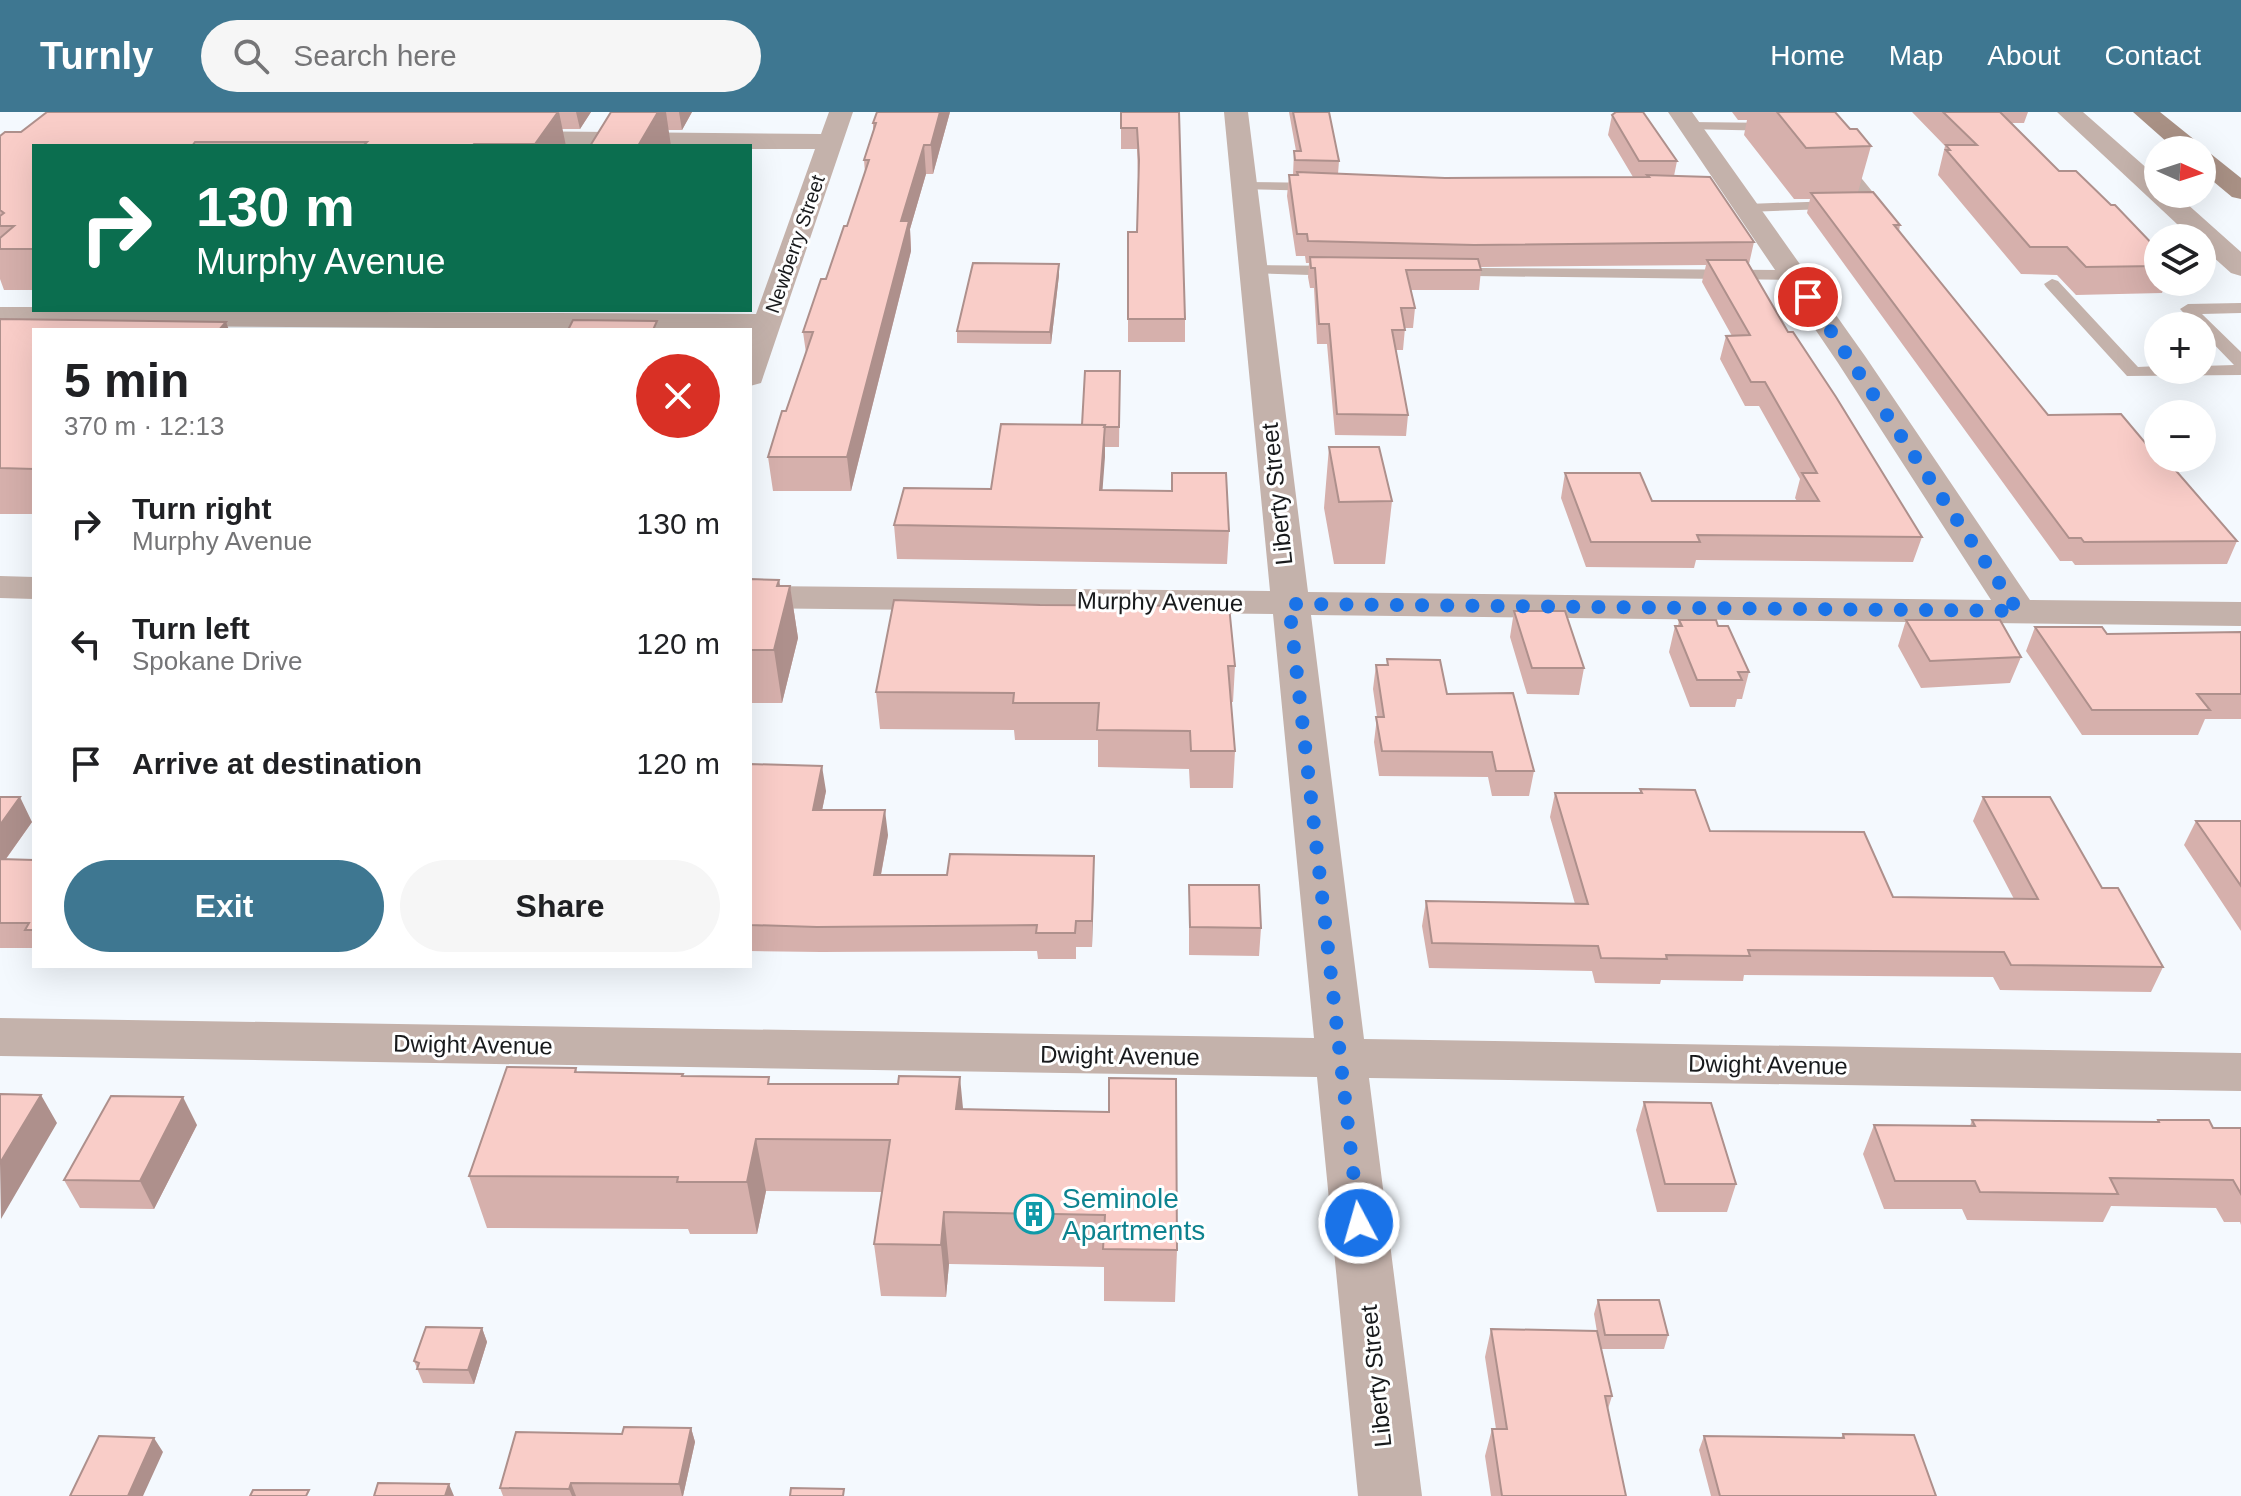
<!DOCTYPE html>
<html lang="en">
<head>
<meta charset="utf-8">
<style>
  body { margin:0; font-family:Helvetica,sans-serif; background:#f6f6f6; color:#202124; height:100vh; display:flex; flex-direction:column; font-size:30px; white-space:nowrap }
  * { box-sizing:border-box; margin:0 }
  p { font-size:26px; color:#757577 }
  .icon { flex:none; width:44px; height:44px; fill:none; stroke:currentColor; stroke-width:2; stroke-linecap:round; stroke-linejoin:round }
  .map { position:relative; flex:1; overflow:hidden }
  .sheet { position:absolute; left:32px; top:216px; width:720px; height:640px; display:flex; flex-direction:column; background:#fff; border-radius:0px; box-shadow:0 8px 32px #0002 }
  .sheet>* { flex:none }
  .top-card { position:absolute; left:32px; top:32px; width:720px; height:168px; border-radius:0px; box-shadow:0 8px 32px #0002; background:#0b6e4f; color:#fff; overflow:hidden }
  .needle { width:52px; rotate:93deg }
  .fabs { position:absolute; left:2144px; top:24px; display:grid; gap:16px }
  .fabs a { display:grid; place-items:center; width:72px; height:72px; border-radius:50%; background:#fff; box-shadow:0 8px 32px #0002; font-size:40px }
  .pin { position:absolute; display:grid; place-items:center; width:68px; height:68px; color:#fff; margin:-34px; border:4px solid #fff; border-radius:50%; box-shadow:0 2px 8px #0007 }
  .me { position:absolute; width:88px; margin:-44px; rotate:354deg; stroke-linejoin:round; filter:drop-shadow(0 0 6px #0008) }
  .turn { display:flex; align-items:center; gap:28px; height:168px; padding:0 32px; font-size:36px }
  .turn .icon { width:104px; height:104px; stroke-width:2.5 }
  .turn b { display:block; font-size:56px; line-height:68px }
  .round { display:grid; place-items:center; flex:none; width:84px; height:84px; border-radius:42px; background:#f6f6f6 }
  .headline { display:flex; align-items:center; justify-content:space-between; height:136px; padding:0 32px }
  h1 { font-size:48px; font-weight:800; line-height:60px }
  .action { display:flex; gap:16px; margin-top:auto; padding:16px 32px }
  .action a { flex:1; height:92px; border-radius:48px; background:#3e7791; color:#fff; font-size:32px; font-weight:800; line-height:92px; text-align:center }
  .action a+a { background:#f6f6f6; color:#202124 }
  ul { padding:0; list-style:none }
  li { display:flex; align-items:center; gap:24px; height:120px; padding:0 32px }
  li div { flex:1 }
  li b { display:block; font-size:30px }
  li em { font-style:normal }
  header { display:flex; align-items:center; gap:48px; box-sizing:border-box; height:112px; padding:0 40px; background:#3e7791; color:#fff }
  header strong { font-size:38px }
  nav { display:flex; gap:44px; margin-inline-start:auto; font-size:28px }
  .search { width:560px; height:72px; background:#f6f6f6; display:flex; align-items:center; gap:20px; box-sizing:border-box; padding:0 28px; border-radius:44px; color:#757577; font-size:30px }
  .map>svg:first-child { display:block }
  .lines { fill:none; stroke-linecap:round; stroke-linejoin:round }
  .lane { fill:#c4b2ab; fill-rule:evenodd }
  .street { fill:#c4b2ab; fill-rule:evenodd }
  .secondary { fill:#a99185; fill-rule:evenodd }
  .wall { fill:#d6b0ac }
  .shaded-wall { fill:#ae908c }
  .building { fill:#f9cdc8; stroke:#ae908c; stroke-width:2 }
  .route { stroke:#1a73e8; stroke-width:14; stroke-dasharray:0 25.2 }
  .labels { text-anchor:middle; stroke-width:6; stroke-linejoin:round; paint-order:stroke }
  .far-street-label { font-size:20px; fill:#181a1c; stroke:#fff }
  .street-label { font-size:24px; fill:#181a1c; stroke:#fff }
  .near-culture-label { font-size:28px; fill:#0d838f; stroke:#fff; text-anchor:start }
</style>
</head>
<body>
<header>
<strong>Turnly</strong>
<div class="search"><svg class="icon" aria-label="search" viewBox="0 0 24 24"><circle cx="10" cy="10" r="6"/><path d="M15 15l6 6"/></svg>Search here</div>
<nav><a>Home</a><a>Map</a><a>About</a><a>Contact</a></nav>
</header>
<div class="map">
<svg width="2241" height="1384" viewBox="0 0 2241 1384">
  <rect width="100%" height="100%" fill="#f4f9fe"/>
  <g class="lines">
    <path class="lane" d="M1690 10 1779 11 1786 15 1779 19 1685 17V11Z
      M1840 45 1845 46 1880 89V95L1747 100 1740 96 1747 92 1864 88 1833 49Z
      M1243 70 1322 71 1329 75 1322 79 1238 77 1236 74Z
      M1252 153 1342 154 1350 159 1342 164 1246 161 1244 158Z
      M1481 156 1793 158 1801 163 1793 168 1475 164V158Z
      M2052 167 2058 169 2138 255 2158 254V258H2202V254L2234 253 2202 220V214H2196L2180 197 2188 192 2241 191V201L2202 202 2241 240V263L2127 264 2046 175 2044 172Z"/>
    <path class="street" d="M829 0H853L761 271 750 274V218L0 213V195H34V198L756 202 815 37H750V34H504L493 27 497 22 506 19 821 22Z
      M1224 0H1248L1308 480 1991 488 1838 251 1668 0H1692L1865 244 2030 488 2241 490V514L1311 503 1364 927 2241 941V979L1369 966 1422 1384H1358L1317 965 0 944V906L1314 926 1273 502 750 496V474L1270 479Z
      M2057 0H2083L2158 66V82H2176L2241 140V164L2231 161 2202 135V126H2192Z
      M0 464 34 465V487L0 486Z"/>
    <path class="secondary" d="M2133 0H2160L2201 33 2204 40 2211 42 2241 66V87L2232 85 2202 60V38H2176Z"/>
  </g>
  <path class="wall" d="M47 0H591L580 17H562L566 34H34V178H4L0 167V24L21 20Z
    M611 0H692L682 18H669Z
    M877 0H950L933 62H926L910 117 911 139 851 379H773L768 345 786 299 806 241 803 220 847 114 865 61 864 48 873 19V11Z
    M1121 0H1179L1185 207V230H1128V120H1137L1138 65 1137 37H1121Z
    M1289 0H1329L1339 49 1338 62 1445 66 1633 65 1608 23 1612 3 1677 49 1674 64 1754 130 1749 152 1788 220 1922 425 1913 450 1696 448 1694 456 1586 455 1561 386 1565 361 1652 389H1797L1795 386 1800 367 1759 294H1745L1720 247 1726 224H1732L1702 170 1706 153 1480 155 1481 158 1479 178H1411L1415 196 1413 216H1405L1403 238H1396L1408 303 1406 324 1335 323 1327 232H1317L1314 176H1310L1308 165 1309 151H1306L1305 144H1296L1287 84 1289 63H1293L1294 39H1296Z
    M1732 0H1835L1850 17 1871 34 1858 80 1900 113 1899 119 2048 303 2147 333 2237 429 2227 452 2075 453 2072 449H2060L1807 101 1810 87H1794L1744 23 1747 8H1738Z
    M1912 0H2028L2024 11H2010L2059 59 2111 93 2158 138V170H2166L2162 181 2076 183 2057 163 2021 162 1938 63 1945 34Z
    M1059 163 1051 232 957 231V219Z
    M586 198H668V199Z
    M0 207 34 218V402H0Z
    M1120 259 1119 335H1105L1102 378 1229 419 1227 452 897 447 894 413 991 377 1082 313Z
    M1329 335 1392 389 1385 452H1334L1324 396Z
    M750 467 779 468 780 474H790L798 526 782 591H750Z
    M1514 499 1584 556 1579 583 1527 582 1510 525Z
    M1679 508 1718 514 1749 560 1742 587H1737L1735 595H1690L1669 540 1675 514H1678Z
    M1906 508 2021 545 2010 571 1921 576 1898 534Z
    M2035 515 2107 522 2241 520V607H2205L2198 623H2082L2026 539Z
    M1387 547 1447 582 1534 659 1529 684H1492L1488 665 1379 664 1374 630 1377 605 1373 577 1376 553H1387Z
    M1235 554 1233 590H1231L1235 639 1233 676H1190L1189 657 1098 655V628H1015L1014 618 880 617 876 580Z
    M750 652 826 679 822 698 888 723 881 763H947L1094 744 1092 835H1076V847H1038L1037 839 821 840 750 839Z
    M1640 677 1710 719 1893 785 2014 787 1973 709 1983 685 2102 776 2163 855 2151 880 2000 878 1993 865 1744 863 1743 869 1661 868 1660 872 1595 871 1592 859 1429 856 1422 814 1426 789 1575 792 1550 705 1555 681H1640Z
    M0 685 32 710 6 747 34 748V836H0Z
    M2196 709H2241V819L2184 733Z
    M1189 773 1261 816 1259 844 1189 843Z
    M576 956 577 960 684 964 771 972 963 998 1177 1138 1175 1190 1104 1189V1155L949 1152 946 1185 881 1184 874 1132 882 1080 766 1079 757 1122H690L688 1117 487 1116 469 1064Z
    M1644 990 1736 1072 1727 1100H1657L1636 1018Z
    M1972 1008 2157 1010 2158 1008 2213 1016H2241V1113L2240 1110H2224L2216 1096 2111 1094 2103 1110 1967 1108 1962 1097H1884L1863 1042 1874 1013 1970 1014Z
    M197 1013 154 1097 80 1096 64 1068Z
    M1598 1188 1668 1223 1664 1237H1601L1612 1284 1608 1297 1626 1384H1491L1485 1344 1492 1317H1496L1485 1245 1491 1217 1597 1220 1594 1202Z
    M482 1216 487 1230 474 1272 423 1271 414 1249Z
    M691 1316 695 1330 683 1384H503L500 1376 622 1322Z
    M1843 1322 1936 1384H1711L1699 1338 1704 1324 1841 1326Z"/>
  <path class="shaded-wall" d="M559 0 566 34H535V32Z
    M576 0H591L580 17Z
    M658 0H666L671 34H638Z
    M679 0H692L682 18Z
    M940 0H950L933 62 931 33Z
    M924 33 926 62 910 117 911 139 851 379 847 345 901 109Z
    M1059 152V163L1051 232 1050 220Z
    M226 210 229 218H219Z
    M1105 313V345L1100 411V378Z
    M779 468 784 500 790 474 798 526 782 591 774 538 777 474Z
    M822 654 826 679 817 723 813 698Z
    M20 685 32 710 0 755V713Z
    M885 698 888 723 876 789 874 763Z
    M1094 744V769L1092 835V809Z
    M960 965 965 1017 956 997Z
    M41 983 57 1011 1 1107 0 1051Z
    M183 985 197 1013 154 1097 140 1069Z
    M756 1027 766 1079 757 1122 747 1070Z
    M944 1100 949 1152 946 1185 941 1133Z
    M482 1216 487 1230 474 1272 468 1258Z
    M691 1316 695 1330 683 1384H682L679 1372Z
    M154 1326 163 1340 143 1384H128Z
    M571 1371 576 1384H572L569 1377Z
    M449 1372 454 1384H445Z"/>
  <path class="building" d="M47 0H558L535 32H474L472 34H363L367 30H195L192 34H34V137H0V126L14 114H0V104L4 101 0 98V24L5 20H21Z
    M611 0H658L638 34H590Z
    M877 0H940L931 33H924L901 109H909L847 345H768L782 299H786L813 220H803L821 167H826L844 114H847L869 48H864L876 11H873Z
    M1121 0H1179L1185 207H1128V120H1137L1139 48 1137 16H1121Z
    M1293 0H1329L1339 49 1295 48 1294 39H1301Z
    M1616 0H1643L1677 49H1639L1612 3Z
    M1777 0H1835L1850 17H1857L1871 34 1806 36Z
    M1943 0H2000L2059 59H2076L2111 93H2115L2158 138V154L2086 155 2067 135H2030L1946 38H1950L1946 33H1977Z
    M1297 60 1445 66 1649 65 1647 63 1710 65 1754 130 1474 133 1308 129 1307 122H1297L1289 63H1298Z
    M1873 80 1900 113H1894L2048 303 2121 302 2147 333H2154L2158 338V346H2165L2237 429 2084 430 2081 426H2069L1811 81Z
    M1310 145 1478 147 1481 158H1406L1415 196H1401L1405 218H1392L1408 303 1337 302 1329 212H1319L1315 156H1311Z
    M1707 148H1746L1788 220H1793L1836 285 1922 425 1697 423 1700 430H1591L1565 361H1640L1652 389H1819L1802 361H1817L1765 270H1751L1726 224 1750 223Z
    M973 151 1059 152 1050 220 957 219Z
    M0 207 226 210 219 218H34V357L0 356Z
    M573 208 657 209 653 218H568Z
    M1085 259H1120L1119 315H1104L1105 313H1082Z
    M1001 312 1105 313 1100 378 1172 379V361H1226L1229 419 894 413 904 376 991 377Z
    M1329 335H1379L1392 389 1339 390Z
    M750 467 779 468 777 474H790L774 538H750Z
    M894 488 1040 493 1229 494 1235 554H1228L1235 639H1191L1190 619 1097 618 1099 591H1013L1014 581 876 580Z
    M1514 499H1565L1584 556H1532Z
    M1679 508H1716L1718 514H1728L1749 560H1738L1742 568H1697L1675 514H1682Z
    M1906 508H2000L2021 545 1930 549Z
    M2035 515H2102L2107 522 2241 520V582H2197L2210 598H2092Z
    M1387 547 1440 548 1447 582 1513 581 1534 659H1496L1492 640 1382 639 1376 605H1384L1376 553H1388Z
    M750 652 822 654 813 698H885L874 763H947L950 742 1094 744 1092 809H1076L1075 821H1036L1037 813 817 815 750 813Z
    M1640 677 1695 678 1710 719 1864 720 1893 785 2038 787 1983 685H2050L2102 776H2118L2163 855 2011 853 2004 840 1748 838 1750 844 1666 843 1667 847 1601 846 1598 834 1432 831 1426 789 1588 792 1555 681H1642Z
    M0 685H20L0 713Z
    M2196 709H2241V774Z
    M0 747 34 748V818H25L29 811H0Z
    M1189 773H1259L1261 816 1190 815Z
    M507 955 576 956 575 960 683 962 682 964 769 965 768 972H898L899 964 960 965 956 997 1109 1000V966L1176 967 1177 1138 1103 1137 1105 1103 944 1100 941 1133 874 1132 890 1028 756 1027 747 1070H677L678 1065 469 1064Z
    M0 982 41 983 0 1051Z
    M111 984 183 985 140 1069 64 1068Z
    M1644 990 1711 991 1736 1072H1665Z
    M1972 1008 2159 1010 2158 1008H2209L2213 1016H2241V1082L2233 1068 2110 1066 2118 1082 1980 1080 1975 1069H1895L1874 1013 1975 1014Z
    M1598 1188H1659L1668 1223H1605Z
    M426 1215 482 1216 468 1258 417 1257 419 1251 414 1249Z
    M1491 1217 1597 1219 1612 1284H1605L1626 1384H1502L1492 1317H1507Z
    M624 1315 691 1316 679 1372 571 1371 569 1377 500 1376 516 1320 622 1322Z
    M1843 1322 1914 1323 1936 1384H1720L1704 1324 1844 1326Z
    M99 1324 154 1326 128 1384H70Z
    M378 1371 449 1372 445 1384H374Z
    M791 1376 844 1377 843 1384H790Z
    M253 1378H309L306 1384H250Z"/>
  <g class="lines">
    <path class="route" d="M1359 1111 1289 492 2018 499 1808 185"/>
  </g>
  <defs>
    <g id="building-ring" transform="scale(2)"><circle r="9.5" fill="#fff" stroke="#0f9aa8" stroke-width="1.5"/><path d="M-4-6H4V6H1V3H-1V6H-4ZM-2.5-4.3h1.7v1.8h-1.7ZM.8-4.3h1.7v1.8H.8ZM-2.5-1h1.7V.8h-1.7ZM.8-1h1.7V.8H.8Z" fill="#0f9aa8"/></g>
  </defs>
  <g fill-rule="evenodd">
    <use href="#building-ring" x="1034" y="1102"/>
  </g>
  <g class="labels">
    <g class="far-street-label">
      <text transform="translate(795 132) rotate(-71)" y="7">Newberry Street</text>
    </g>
    <g class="street-label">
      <text transform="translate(1277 382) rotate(-96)" y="8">Liberty Street</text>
      <text transform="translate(1160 490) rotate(1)" y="8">Murphy Avenue</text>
      <text transform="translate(473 933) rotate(1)" y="8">Dwight Avenue</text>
      <text transform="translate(1120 944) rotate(1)" y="8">Dwight Avenue</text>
      <text transform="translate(1768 953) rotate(1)" y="8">Dwight Avenue</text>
      <text transform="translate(1376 1264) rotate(-96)" y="8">Liberty Street</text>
    </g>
    <g class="near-culture-label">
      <text x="1062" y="1096">Seminole<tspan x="1062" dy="32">Apartments</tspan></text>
    </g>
  </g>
</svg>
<div class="fabs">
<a><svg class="needle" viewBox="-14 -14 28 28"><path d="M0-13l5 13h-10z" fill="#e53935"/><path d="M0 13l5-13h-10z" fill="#757577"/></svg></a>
<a><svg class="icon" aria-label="layers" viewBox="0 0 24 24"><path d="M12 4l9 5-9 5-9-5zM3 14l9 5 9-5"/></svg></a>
<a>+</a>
<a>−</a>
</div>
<div class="pin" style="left:1808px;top:185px;background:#d93025"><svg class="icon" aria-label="arrive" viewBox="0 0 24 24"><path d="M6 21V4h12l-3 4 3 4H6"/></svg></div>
<svg class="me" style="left:1359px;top:1111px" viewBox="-20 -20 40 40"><circle r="17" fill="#1a73e8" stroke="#fff" stroke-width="3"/><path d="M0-11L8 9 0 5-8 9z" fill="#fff"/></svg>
<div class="top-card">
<div class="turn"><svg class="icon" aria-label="right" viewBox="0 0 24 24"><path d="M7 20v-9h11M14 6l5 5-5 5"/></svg><div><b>130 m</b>Murphy Avenue</div></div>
</div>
<section class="sheet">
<div class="headline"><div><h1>5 min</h1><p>370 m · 12:13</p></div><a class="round" style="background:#d93025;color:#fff"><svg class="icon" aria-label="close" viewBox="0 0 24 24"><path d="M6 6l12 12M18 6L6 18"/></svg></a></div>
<ul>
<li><svg class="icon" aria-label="right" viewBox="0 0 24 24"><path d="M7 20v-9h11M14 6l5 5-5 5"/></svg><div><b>Turn right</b><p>Murphy Avenue</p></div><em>130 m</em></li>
<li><svg class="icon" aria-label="left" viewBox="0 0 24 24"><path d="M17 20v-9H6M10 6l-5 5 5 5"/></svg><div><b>Turn left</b><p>Spokane Drive</p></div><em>120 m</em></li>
<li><svg class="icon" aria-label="arrive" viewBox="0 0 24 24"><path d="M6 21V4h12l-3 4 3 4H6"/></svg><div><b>Arrive at destination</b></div><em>120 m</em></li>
</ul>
<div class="action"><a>Exit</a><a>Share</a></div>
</section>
</div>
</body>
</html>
